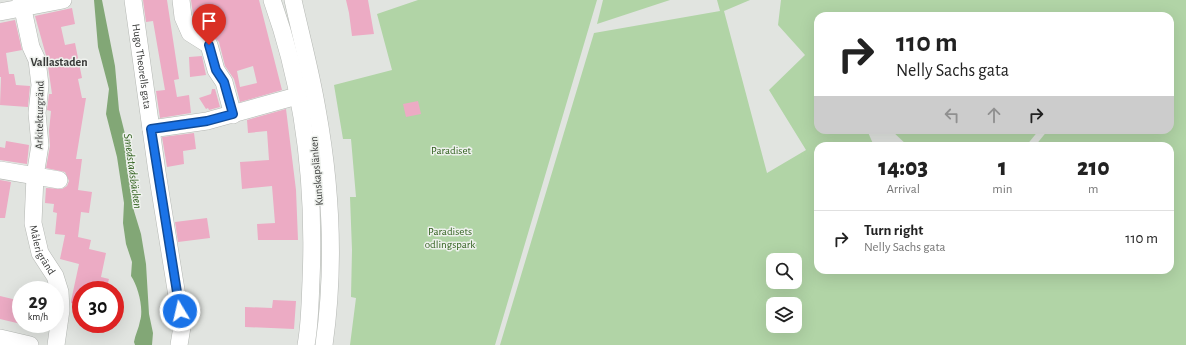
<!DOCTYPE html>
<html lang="en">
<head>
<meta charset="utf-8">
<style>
  body { margin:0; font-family:"Alegreya Sans",sans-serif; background:#f2f2f2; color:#222; height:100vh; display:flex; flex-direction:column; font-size:15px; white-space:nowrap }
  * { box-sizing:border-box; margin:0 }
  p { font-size:13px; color:#767676 }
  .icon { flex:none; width:22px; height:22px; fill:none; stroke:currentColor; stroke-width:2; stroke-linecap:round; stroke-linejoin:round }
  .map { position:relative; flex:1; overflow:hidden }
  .details { position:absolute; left:814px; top:142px; width:360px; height:132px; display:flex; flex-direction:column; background:#fff; border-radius:12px; box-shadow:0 4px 16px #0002 }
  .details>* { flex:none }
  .hud { position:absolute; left:814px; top:12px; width:360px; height:122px; border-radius:12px; box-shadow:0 4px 16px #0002; background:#fff; color:#222; overflow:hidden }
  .buttons { position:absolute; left:766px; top:253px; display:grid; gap:8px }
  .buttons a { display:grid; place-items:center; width:36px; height:36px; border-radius:8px; background:#fff; box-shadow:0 4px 16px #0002; font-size:20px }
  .speed { position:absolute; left:12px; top:281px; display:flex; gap:8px; font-size:20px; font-weight:700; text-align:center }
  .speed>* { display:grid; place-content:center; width:52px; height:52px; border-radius:50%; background:#fff; box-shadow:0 4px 16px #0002; line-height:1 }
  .speed small { font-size:10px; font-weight:400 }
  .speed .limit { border:6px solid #d22; background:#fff; color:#111 }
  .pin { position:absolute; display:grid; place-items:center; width:34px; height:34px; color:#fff; margin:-41px -17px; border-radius:50% 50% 50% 0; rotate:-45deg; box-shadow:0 0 4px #0007 }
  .pin .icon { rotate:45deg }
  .me { position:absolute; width:44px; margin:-22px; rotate:351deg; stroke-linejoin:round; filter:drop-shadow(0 0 3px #0008) }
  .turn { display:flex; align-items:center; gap:14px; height:84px; padding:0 16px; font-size:18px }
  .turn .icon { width:52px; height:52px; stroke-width:2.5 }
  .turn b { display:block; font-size:28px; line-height:34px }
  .lanes { display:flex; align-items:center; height:38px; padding:0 16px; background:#0003; justify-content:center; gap:20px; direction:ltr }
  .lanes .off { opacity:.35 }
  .eta { display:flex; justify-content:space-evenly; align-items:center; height:68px; text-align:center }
  .eta b { font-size:24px; font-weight:800; line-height:28px }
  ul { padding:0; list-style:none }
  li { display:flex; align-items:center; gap:12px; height:56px; padding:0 16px; border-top:1px solid #e0e0e0 }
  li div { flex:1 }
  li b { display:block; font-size:15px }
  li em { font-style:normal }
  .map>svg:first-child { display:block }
  .green { fill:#b1d4a6; fill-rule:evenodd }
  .water { fill:#82a776 }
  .building { fill:#ecabc4; fill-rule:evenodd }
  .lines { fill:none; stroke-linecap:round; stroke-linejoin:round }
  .minor-casing { stroke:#b4b7b3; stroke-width:18 }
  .minor { stroke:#fff; stroke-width:17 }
  .route-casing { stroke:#114b97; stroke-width:10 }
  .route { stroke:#1a73e8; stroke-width:7 }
  .labels { text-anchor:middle; stroke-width:3; stroke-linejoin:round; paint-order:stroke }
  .street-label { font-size:11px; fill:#383938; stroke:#eef1ed }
  .park-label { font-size:11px; fill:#2f5f1c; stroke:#eef1ed }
  .neighbourhood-label { font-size:12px; font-weight:bold; fill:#383938; stroke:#eef1ed }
  .water-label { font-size:12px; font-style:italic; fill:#32621f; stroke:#eef1ed }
</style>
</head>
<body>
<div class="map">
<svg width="1186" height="345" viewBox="0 0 1186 345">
  <rect width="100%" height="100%" fill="#e1e4e0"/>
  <path class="green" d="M418 0H597L495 345H350L356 298 351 297 352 250 350 197H356L351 139H343L334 85 392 70 377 14Z
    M603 0H670L597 24Z
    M717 0H750L724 11 767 173 806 150 769 90 805 55 778 25 781 0H1186V345H500L594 33 720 11ZM1131 12 1138 13 1136 16H1170V130H1048L1035 146H1170V270H818V146H874L867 130H818V16H1128ZM773 260H795V282H773ZM773 304H795V326H773Z
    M891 130H1039L1026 146H908Z"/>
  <path class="water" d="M94 0H102L115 66 119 110 125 134 126 163 134 211 141 234 146 264 149 314 153 333 152 345H135L134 342C135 335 139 328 140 321 144 309 138 286 131 276L132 262 126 244 123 223 124 203 117 157 106 114 109 89 98 47Z"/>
  <path class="building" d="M143 0H167L179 79 174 80 177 97 189 95 191 113 160 118 156 91 165 90 153 21 146 22Z
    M191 0H259L282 90 240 102 234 79 225 66 219 42 212 35 209 24H205V21H196L193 14ZM253 66 257 83 240 87 237 71Z
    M346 0H368L374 34 352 36 349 13Z
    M72 8 75 24 61 27 65 45 75 43 82 78 78 79 82 98H86L76 159H82L78 190 92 192 89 213 81 212 78 237 91 240 89 249 106 253 101 277 109 279 106 290H81L79 305 71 303V301L79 264 60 259 65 235 55 234 57 213 53 212 54 204 45 203 46 188 62 189 67 186 69 181 65 172 46 168 50 146 49 131 51 111 47 110 49 94H52L47 59 35 16Z
    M15 20 22 50 6 53 9 74H14L16 85 30 86 28 107 0 105 1 77H0V23Z
    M202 56 206 75 190 77 189 57Z
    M212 89H215L220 107 209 110 208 108 206 109 199 98 211 94Z
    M418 101 421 114 406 117 403 104Z
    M286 109 296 190 298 240H258L257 224 275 223 272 186 242 189 240 162 269 160 267 131 248 133 247 120Z
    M194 133 196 149 183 151 184 164 167 167 162 137Z
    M6 141 29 145 27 164 0 160V147L5 148Z
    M0 180 11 182 5 218H0Z
    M207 218 210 238 178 242 175 222Z
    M0 296 21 301V324L0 319Z
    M273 300 296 301 294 329 245 327V307L272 308Z"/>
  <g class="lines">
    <g class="minor-casing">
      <g id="minor">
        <path id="s1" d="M21 0 31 47 37 60 40 85 37 113 40 145 35 176 33 223 40 253 55 276 60 292 61 310 56 345"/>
        <path id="s2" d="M133 0 157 172 182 327 179 345"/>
        <path d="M181 0 183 17 190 33 209 45 216 70 224 82 233 115"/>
        <path d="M272 0C304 89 315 187 311 281 310 302 310 324 306 345"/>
        <path d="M293 0C301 36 311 73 317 109 331 186 335 268 324 345"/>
        <path d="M0 12 63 0"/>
        <path d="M151 129 207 121 297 96"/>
        <path d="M0 170 59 180"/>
        <path d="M0 338 30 345"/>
      </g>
    </g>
    <use href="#minor" class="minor"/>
  </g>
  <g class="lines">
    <g class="route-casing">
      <path id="route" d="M180 311 151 129 207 121 233 114 224 82 216 70 209 45"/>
    </g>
    <use href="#route" class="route"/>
  </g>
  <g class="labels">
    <g class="street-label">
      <text dy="4" stroke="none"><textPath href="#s2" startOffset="67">Hugo Theorells gata</textPath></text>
      <text transform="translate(39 115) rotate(-89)" y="4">Arkitekturgränd</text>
      <text transform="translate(316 171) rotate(-95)" y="4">Kunskapslänken</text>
      <text dy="4" stroke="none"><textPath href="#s1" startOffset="255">Målerigränd</textPath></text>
    </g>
    <g class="park-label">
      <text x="451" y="154">Paradiset</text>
      <text x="450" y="235">Paradisets<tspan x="450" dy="13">odlingspark</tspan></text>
    </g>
    <g class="neighbourhood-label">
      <text x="59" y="66">Vallastaden</text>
    </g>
    <g class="water-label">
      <text transform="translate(133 171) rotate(82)" y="4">Smedstadsbäcken</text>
    </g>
  </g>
</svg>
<div class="buttons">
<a><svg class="icon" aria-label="search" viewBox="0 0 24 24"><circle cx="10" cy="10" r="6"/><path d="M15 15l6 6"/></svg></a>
<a><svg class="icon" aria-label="layers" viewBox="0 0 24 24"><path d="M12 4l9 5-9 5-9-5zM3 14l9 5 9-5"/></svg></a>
</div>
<div class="speed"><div>29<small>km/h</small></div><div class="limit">30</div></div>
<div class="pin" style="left:209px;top:45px;background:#d93025"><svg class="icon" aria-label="arrive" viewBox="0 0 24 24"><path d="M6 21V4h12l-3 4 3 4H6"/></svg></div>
<svg class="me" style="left:180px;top:311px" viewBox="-20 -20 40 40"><circle r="17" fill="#1a73e8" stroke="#fff" stroke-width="3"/><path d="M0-11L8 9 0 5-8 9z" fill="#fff"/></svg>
<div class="hud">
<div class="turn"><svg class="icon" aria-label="right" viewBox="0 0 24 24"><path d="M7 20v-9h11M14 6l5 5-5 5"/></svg><div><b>110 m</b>Nelly Sachs gata</div></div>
<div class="lanes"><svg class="icon off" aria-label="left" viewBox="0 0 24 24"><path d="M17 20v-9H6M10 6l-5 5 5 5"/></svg><svg class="icon off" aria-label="ahead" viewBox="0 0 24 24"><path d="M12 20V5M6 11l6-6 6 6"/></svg><svg class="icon" aria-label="right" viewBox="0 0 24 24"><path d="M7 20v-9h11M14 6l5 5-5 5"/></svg></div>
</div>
<section class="details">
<div class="eta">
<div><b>14:03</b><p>Arrival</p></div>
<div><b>1</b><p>min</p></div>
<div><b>210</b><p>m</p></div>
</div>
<ul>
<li><svg class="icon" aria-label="right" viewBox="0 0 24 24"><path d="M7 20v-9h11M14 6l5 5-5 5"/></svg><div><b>Turn right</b><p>Nelly Sachs gata</p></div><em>110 m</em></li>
</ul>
</section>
</div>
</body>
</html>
